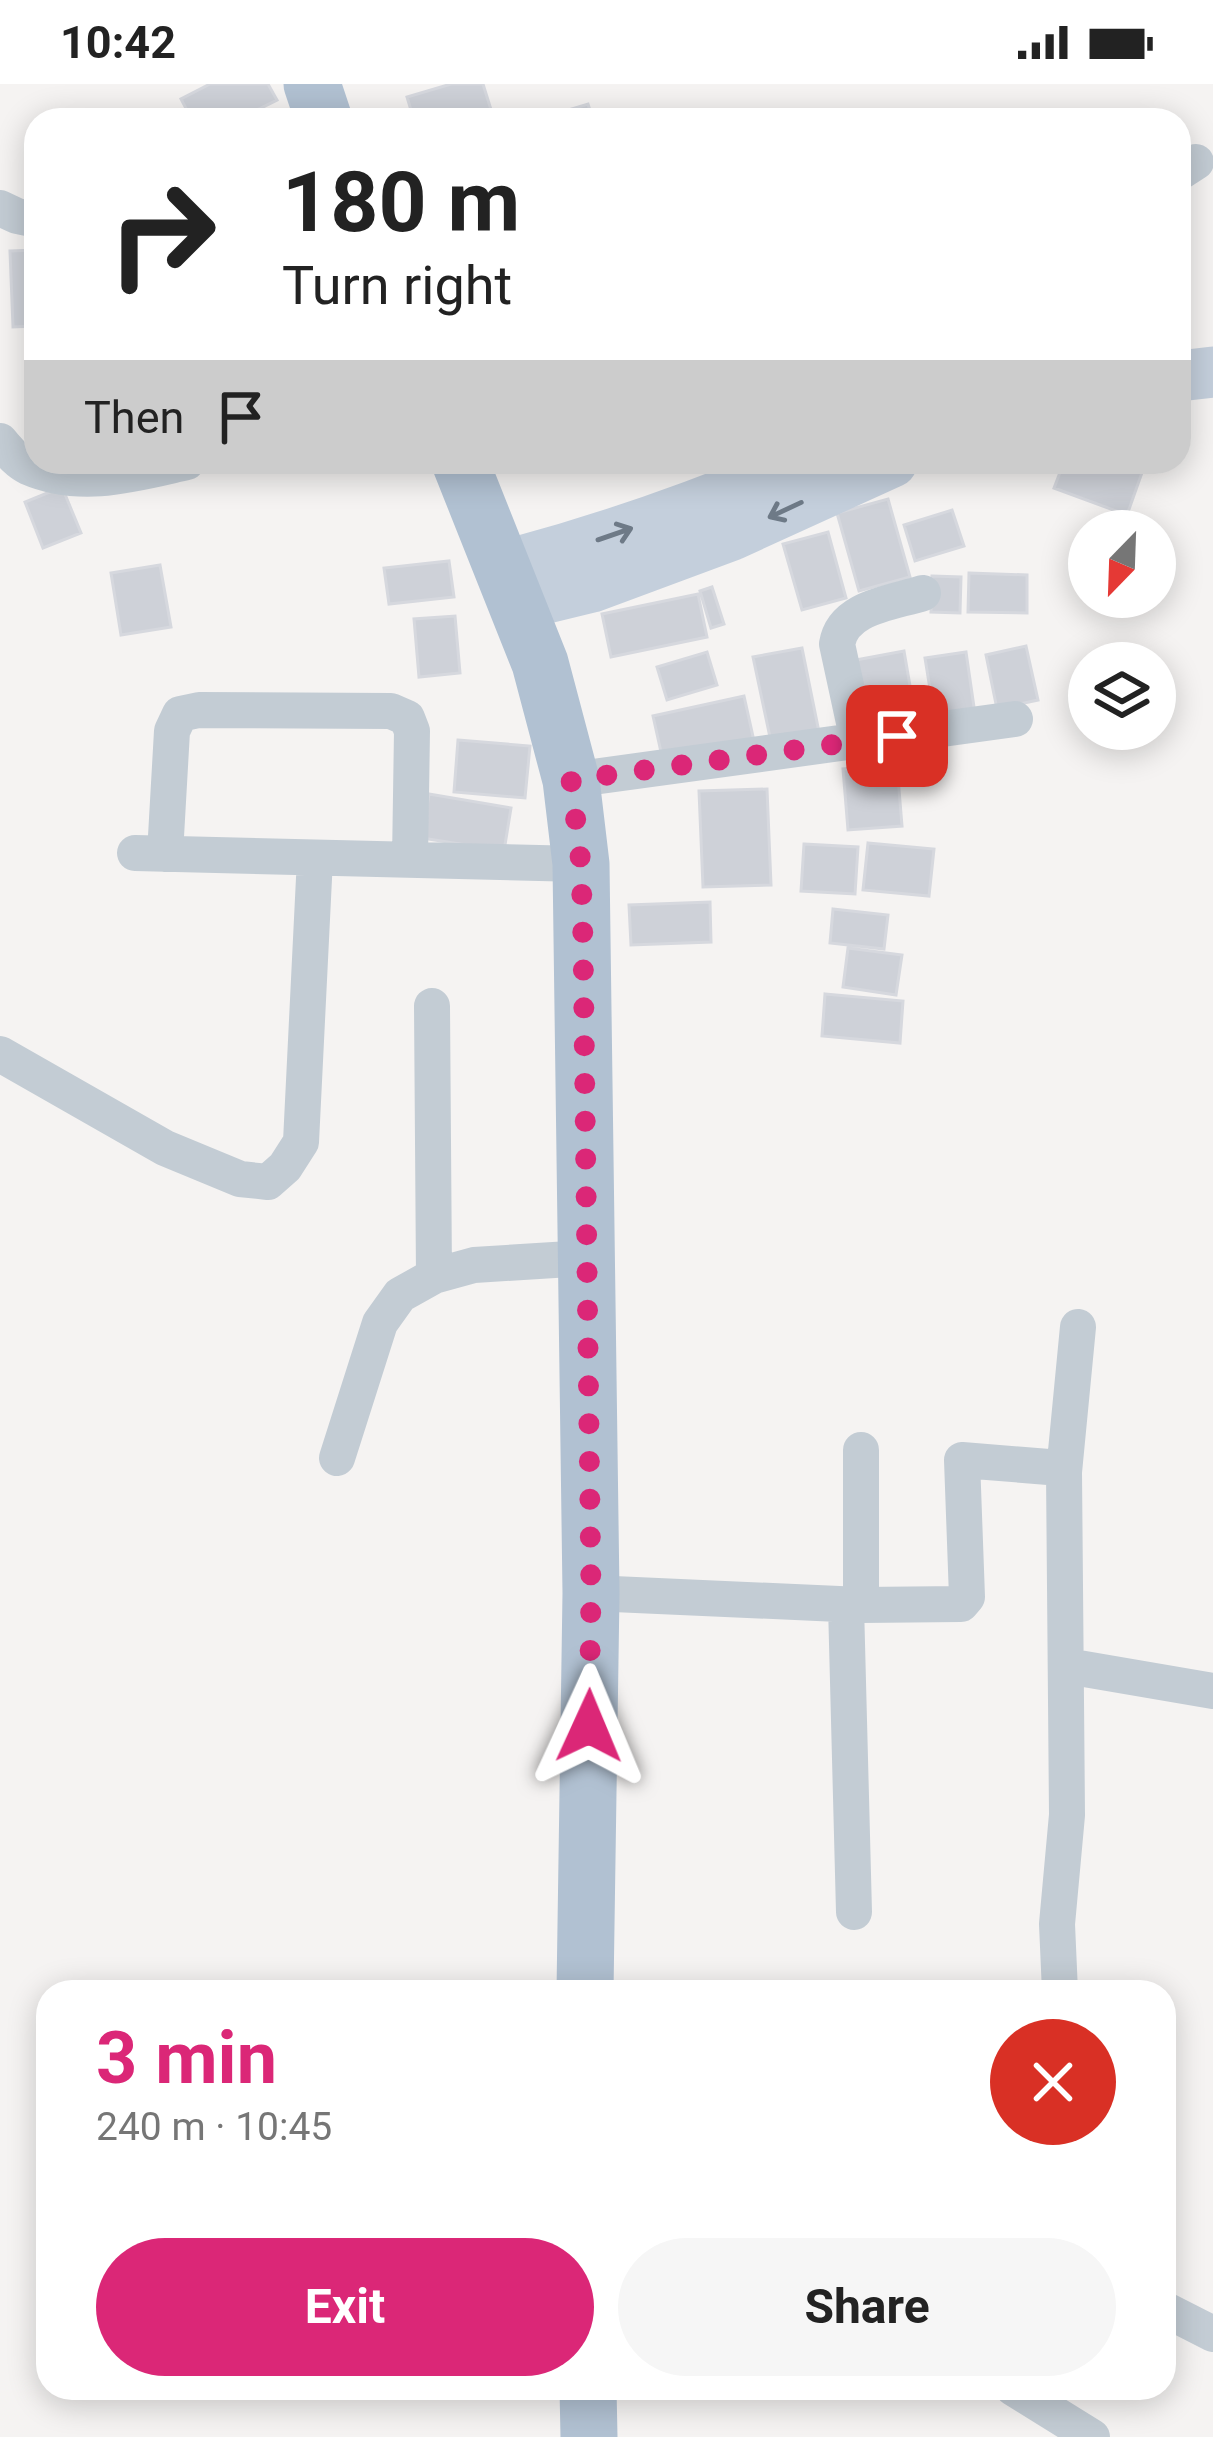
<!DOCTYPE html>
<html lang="en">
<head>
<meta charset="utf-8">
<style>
  body { margin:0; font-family:Roboto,sans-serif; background:#f6f6f6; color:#222; height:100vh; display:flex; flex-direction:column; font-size:45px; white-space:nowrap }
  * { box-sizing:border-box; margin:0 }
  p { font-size:39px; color:#767676 }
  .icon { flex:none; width:66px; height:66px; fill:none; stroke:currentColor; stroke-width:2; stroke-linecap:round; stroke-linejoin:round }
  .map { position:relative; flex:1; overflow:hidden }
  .side { position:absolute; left:36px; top:1896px; width:1140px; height:420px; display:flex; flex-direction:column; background:#fff; border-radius:36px; box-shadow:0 6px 30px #0003 }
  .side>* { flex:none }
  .banner { position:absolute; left:24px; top:24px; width:1167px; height:366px; border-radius:36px; box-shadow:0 6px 30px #0003; background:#fff; color:#222; overflow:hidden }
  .needle { width:78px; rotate:203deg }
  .fabs { position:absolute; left:1068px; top:426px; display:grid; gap:24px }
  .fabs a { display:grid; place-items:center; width:108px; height:108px; border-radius:50%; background:#fff; box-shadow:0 6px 30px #0003; font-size:60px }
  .pin { position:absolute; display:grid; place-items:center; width:102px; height:102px; color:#fff; margin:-51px; border-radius:24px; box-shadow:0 6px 18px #0006 }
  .me { position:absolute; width:132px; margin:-66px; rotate:1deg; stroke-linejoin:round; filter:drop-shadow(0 0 9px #0008) }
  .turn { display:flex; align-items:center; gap:42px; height:252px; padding:0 60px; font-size:54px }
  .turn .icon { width:156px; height:156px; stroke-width:2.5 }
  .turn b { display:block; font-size:84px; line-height:102px }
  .then { display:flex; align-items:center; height:114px; padding:0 60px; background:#0003; gap:24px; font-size:45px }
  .round { display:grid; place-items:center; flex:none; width:126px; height:126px; border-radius:63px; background:#f6f6f6 }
  .headline { display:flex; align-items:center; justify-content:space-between; height:204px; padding:0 60px }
  h1 { font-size:72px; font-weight:700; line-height:90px; color:#db2777 }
  .primary-button { display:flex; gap:24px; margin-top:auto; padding:24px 60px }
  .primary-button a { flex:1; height:138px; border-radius:72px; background:#db2777; color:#fff; font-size:48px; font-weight:700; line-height:138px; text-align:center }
  .primary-button a+a { background:#f6f6f6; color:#222 }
  .status { display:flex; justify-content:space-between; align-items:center; height:84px; padding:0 60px; background:#fff; direction:ltr }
  .status svg { height:33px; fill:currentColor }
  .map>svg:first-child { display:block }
  .building { fill:#ced1d8; stroke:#d6d8de; stroke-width:3 }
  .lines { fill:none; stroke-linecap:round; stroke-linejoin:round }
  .street { stroke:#c3ccd4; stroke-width:36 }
  .secondary { stroke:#c4cfdc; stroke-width:51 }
  .primary { stroke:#b1c1d2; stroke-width:57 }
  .oneway { stroke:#6e7a87 }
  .route { stroke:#db2777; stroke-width:21; stroke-dasharray:0 37.8 }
</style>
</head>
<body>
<div class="status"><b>10:42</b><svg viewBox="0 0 49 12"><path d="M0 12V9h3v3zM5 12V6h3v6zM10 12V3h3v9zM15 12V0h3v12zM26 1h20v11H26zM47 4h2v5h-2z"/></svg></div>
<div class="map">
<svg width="1213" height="2353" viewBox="0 0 1213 2353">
  <rect width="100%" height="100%" fill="#f5f3f2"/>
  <path class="building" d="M210 0H268L277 16 237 36H192L181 15Z
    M451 0H483L493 32 479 36H414L407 13Z
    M588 20 593 36H535Z
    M36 166V242L13 243 10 167Z
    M1064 378H1130L1144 383 1127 431 1054 404Z
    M62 403 81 449 43 464 25 418Z
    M888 415 910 493 859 507 837 429Z
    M952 426 964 462 915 477 904 441Z
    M828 448 846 514 802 526 783 460Z
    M449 477 454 513 389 520 384 484Z
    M160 481 171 543 121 551 111 489Z
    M969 489 1027 491V529L968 528Z
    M932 492 961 493 960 529 931 528Z
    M712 503 724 540 711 544 700 507Z
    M698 510 707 553 611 573 602 530Z
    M455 532 460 589 419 593 414 535Z
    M1026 562 1038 616 997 625 986 571Z
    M802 564 819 648 771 658 753 573Z
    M904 567 914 625 867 633 856 576Z
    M707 568 717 601 667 616 657 583Z
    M966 568 975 630 935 636 925 574Z
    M744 612 754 657 663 677 653 632Z
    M458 656 530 662 525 714 454 708Z
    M897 681 902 742 848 746 843 685Z
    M767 705 771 801 703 803 699 707Z
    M429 710 511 724 504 767 422 754Z
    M868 759 934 765 929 812 863 806Z
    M804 760 858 763 855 810 801 807Z
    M710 818 711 858 631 861 629 821Z
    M833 825 888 831 884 865 830 859Z
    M848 864 902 871 896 911 843 903Z
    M825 910 903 917 900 959 822 952Z"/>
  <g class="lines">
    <path class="street" d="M1179 89 1196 78
      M0 124 17 132 36 136
      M0 357C8 366 17 378 28 383 81 406 134 390 187 378
      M858 657 837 560C843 523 892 519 923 509
      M571 696 1015 635
      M135 769 581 780
      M165 770 172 647 180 630 199 626 391 627 407 634 412 647 410 776
      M432 922 434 1192
      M0 970 165 1064 240 1095 268 1098 285 1083 301 1058 315 774
      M337 1374 380 1239 400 1211 434 1192 474 1181 586 1174
      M1064 1388 1078 1243
      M591 1509 861 1521 961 1520 967 1513 962 1376 1061 1384 1064 1388 1067 1731 1057 1840 1060 1908
      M846 1521 854 1828
      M861 1521V1366
      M1067 1582 1213 1607
      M1164 2225 1213 2250
      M1013 2304 1092 2353"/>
    <path class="secondary" d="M1179 292 1213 288
      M503 482C606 455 705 420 803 378
      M518 521 592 503 732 451 892 378"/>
    <path class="primary" d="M312 0 324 36
      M460 378 540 579 571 696 581 780 591 1509 585 1908
      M588 2304 589 2353"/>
  </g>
  <defs><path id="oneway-shaft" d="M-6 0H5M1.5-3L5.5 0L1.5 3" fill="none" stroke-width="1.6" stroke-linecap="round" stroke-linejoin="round" transform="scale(3)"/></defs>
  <g class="oneway">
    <use href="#oneway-shaft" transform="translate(785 426) rotate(155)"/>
    <use href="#oneway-shaft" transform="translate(615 450) rotate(-19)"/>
  </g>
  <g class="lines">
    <path class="route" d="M589 1642 591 1509 583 857 581 780 571 696 897 652"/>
  </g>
</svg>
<div class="fabs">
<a><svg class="needle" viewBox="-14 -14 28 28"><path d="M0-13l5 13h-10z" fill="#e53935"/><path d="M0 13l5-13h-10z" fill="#767676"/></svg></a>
<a><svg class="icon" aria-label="layers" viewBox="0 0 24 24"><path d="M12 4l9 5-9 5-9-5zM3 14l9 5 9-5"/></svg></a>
</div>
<div class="pin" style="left:897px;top:652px;background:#d93025"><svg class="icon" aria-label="arrive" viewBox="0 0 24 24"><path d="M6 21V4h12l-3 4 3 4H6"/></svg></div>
<svg class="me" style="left:589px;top:1642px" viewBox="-20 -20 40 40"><path d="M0-17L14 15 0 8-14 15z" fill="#db2777" stroke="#fff" stroke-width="4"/></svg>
<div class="banner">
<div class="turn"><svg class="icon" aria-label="right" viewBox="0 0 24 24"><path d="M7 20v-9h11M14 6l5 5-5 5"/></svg><div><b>180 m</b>Turn right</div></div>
<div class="then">Then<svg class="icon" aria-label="arrive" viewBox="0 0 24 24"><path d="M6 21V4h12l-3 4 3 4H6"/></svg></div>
</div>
<section class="side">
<div class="headline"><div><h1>3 min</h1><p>240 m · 10:45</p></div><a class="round" style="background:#d93025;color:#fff"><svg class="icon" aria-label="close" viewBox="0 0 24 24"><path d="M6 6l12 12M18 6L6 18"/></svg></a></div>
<div class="primary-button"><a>Exit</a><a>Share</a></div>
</section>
</div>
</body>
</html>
